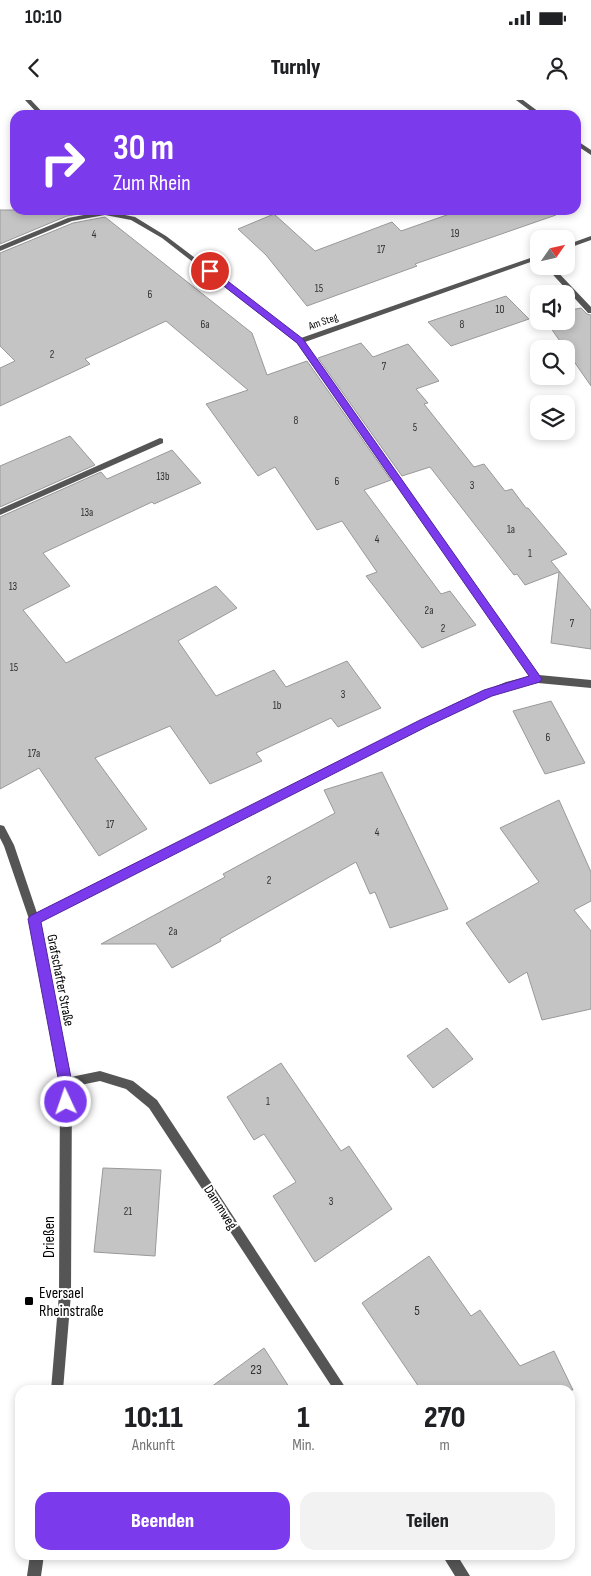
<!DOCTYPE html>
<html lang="de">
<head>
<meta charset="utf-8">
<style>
  body { margin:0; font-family:"Sofia Sans Condensed",sans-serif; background:#f2f2f2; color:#202124; height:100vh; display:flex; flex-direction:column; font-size:19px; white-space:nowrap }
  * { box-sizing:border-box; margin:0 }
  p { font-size:16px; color:#757577 }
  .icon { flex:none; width:28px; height:28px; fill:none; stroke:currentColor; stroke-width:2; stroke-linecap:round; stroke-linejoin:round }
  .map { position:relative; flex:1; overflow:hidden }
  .drawer { position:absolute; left:15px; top:1285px; width:560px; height:175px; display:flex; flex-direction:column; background:#fff; border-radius:15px; box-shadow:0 2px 8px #0003 }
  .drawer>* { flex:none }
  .banner { position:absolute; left:10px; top:10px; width:571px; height:105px; border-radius:15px; box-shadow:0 2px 8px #0003; background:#7c3aed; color:#fff; overflow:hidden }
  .needle { width:32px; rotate:56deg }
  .fabs { position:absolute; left:530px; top:130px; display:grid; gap:10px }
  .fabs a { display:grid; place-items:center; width:45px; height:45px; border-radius:10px; background:#fff; box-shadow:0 2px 8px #0003; font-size:25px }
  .pin { position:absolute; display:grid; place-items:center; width:42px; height:42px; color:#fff; margin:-21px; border:2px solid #fff; border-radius:50%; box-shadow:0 1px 5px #0007 }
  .me { position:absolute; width:55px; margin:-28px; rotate:357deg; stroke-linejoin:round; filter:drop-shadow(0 0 4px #0008) }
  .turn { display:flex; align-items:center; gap:18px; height:105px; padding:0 20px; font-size:22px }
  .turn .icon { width:65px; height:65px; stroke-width:2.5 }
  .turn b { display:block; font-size:35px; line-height:42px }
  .eta { display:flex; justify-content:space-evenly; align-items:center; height:85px; text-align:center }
  .eta b { font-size:30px; font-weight:800; line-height:35px }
  .action { display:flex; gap:10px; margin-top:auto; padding:10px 20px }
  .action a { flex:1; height:58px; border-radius:15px; background:#7c3aed; color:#fff; font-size:20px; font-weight:800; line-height:58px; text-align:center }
  .action a+a { background:#f2f2f2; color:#202124 }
  .status { display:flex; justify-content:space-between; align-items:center; height:35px; padding:0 25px; background:#fff; direction:ltr }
  .status svg { height:14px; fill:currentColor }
  header { display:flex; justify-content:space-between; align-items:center; height:65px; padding:0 20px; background:#fff; font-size:22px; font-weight:800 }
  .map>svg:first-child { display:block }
  .building { fill:#c4c4c4; stroke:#999 }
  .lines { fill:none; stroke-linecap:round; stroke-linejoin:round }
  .service { fill:#555; fill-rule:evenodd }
  .minor { fill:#555; fill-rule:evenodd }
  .tertiary { fill:#555; fill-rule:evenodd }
  .route { fill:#7c3aed; stroke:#51269a }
  .poi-dot { fill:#000; stroke:#fff; stroke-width:2 }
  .labels { text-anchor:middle; stroke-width:4; stroke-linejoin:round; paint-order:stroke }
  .number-label { font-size:11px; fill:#313131 }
  .far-street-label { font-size:11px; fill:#000; stroke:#fff }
  .street-label { font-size:14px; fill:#000; stroke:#fff }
  .near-number-label { font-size:14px; fill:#313131 }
  .near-street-label { font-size:16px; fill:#000; stroke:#fff }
  .near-poi-label { font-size:16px; fill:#000; stroke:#fff; text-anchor:start }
</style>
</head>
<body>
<div class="status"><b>10:10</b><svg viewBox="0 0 49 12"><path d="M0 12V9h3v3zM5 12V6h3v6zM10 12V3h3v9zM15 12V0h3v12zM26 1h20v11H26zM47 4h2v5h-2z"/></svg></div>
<header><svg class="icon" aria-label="back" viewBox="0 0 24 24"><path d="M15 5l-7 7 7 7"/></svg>Turnly<svg class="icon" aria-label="person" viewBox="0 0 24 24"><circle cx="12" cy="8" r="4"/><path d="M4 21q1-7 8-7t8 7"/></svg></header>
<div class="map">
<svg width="591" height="1476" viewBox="0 0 591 1476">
  <rect width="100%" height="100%" fill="#fff"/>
  <path class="building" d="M0 110H97V111L67 116 0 144Z
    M461 110H555L556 115 415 164 417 166 307 206 266 155 238 129 274 114 315 151 392 122 401 131Z
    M105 117 252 233 267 275 307 261 391 380 364 390 441 494 450 491 476 525 422 548 366 476 377 472 342 421 317 430 275 367 258 376 206 304 248 290 166 221 85 259 90 264 0 306V268L15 261 0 246V153L73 123Z
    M506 196 529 219 451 246 428 222Z
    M581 208 587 214 591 215V286L546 221H566V211Z
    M361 243 373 257 408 244 439 281 416 289 428 303 424 304 474 367 484 364 505 391 512 389 526 408H528L567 454 551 461 591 510V549L551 543 559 472 525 485 517 474 514 475 430 367 402 376 318 258Z
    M70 336 95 365 0 407V366Z
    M172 350 201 383 154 404 152 402 43 453 70 486 23 510 66 563 216 486 237 508 178 541 216 596 274 570 286 587 347 561 381 608 338 627 331 618 256 653 262 661 210 684 170 626 95 658 147 729 99 756 39 668 0 689V417L101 372 107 379Z
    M551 601 585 663 545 674 513 611Z
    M382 672 448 809 390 828 375 792 370 794 356 762 220 839 221 841 172 868 156 844H101L225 777 223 774 335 713 324 690Z
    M559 700 591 772V801L574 810 591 831V909L542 920 527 872 509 883 466 823 539 782 500 728Z
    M447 928 473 959 433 988 407 956Z
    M281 963 341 1051 349 1046 392 1109 315 1162 273 1096 296 1082 264 1034 254 1040 227 997Z
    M103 1068 161 1070 155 1156 94 1152Z
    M429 1156 471 1216 480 1210 520 1266 554 1251 573 1290H421L362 1203Z
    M264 1248 291 1290H207Z"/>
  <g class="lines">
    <path class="service" d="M545 166H552L591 207V213H588Z
      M160 338 163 339V343L0 415V409Z"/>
    <path class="minor" d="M25 0H31L45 15H39Z
      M516 0H523L543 15H536Z
      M576 40 591 50V55L576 45Z
      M105 111 135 117 166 136 301 238 539 155V159L305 242 539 575 591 580V588L538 583 524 584 498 592 427 626 34 824 30 822 29 819 30 816 462 600 506 582 530 576 297 243 162 138 131 120 105 115 72 121 0 151V146L68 118Z
      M591 136V140L566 149V145Z
      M100 971 133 981 157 1000 347 1290H334L149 1008 126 989 100 981 66 988 62 987 60 983 62 979 66 978Z
      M442 1455H457L470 1476H455Z"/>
    <path class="tertiary" d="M0 725 4 726 14 745 39 819 72 983 71 1194 63 1290H51L59 1194 60 983 29 819 4 746 0 738Z
      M30 1455H44L41 1476H27Z"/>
  </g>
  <path class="route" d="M207 169H212L303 239 542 579 540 582 492 596 428 626 41 822 72 983V1002L70 1007 66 1009 61 1007 59 1002V983L28 819 30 816 420 620 484 590 529 576 297 243 207 173Z"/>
  <rect class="poi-dot" x="24" y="1196" width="10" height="10" rx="2.5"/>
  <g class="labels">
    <g class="number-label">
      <text x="455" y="137">19</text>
      <text x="94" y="138">4</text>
      <text x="381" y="153">17</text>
      <text x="319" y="192">15</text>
      <text x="150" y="198">6</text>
      <text x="500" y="213">10</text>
      <text x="205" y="228">6a</text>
      <text x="462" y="228">8</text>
      <text x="52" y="258">2</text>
      <text x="384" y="270">7</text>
      <text x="296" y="324">8</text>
      <text x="415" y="331">5</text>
      <text x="163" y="380">13b</text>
      <text x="337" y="385">6</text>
      <text x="472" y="389">3</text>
      <text x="87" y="416">13a</text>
      <text x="511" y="433">1a</text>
      <text x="377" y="443">4</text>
      <text x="530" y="457">1</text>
      <text x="13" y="490">13</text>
      <text x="429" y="514">2a</text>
      <text x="572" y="527">7</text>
      <text x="443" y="532">2</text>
      <text x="14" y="571">15</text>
      <text x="343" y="598">3</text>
      <text x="277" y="609">1b</text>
      <text x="548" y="641">6</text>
      <text x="34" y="657">17a</text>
      <text x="110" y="728">17</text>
      <text x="377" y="736">4</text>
      <text x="269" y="784">2</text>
      <text x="173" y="835">2a</text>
      <text x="268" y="1005">1</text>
      <text x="331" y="1105">3</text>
      <text x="128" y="1115">21</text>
    </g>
    <g class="far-street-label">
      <text transform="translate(323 221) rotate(-19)" y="4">Am Steg</text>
    </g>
    <g class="street-label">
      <text transform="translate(61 880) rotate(79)" y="5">Grafschafter Straße</text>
      <text transform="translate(221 1107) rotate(57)" y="5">Dammweg</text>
    </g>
    <g class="near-number-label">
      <text x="417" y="1215">5</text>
      <text x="256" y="1274">23</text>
    </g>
    <g class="near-street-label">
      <text transform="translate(48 1137) rotate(-90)" y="6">Drießen</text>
    </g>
    <g class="near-poi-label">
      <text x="39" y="1198">Eversael<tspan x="39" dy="18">Rheinstraße</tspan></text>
    </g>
  </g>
</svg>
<div class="fabs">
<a><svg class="needle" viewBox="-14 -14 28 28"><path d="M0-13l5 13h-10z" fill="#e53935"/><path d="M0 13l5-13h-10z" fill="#757577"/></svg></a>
<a><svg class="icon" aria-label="sound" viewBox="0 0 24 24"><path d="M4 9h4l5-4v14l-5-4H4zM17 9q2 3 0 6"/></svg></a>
<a><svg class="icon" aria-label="search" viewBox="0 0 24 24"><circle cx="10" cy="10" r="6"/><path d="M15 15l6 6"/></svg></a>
<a><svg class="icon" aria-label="layers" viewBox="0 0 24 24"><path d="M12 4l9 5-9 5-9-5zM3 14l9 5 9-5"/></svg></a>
</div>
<div class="pin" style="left:210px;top:171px;background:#d93025"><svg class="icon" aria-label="arrive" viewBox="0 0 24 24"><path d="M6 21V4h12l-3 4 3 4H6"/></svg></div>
<svg class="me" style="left:66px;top:1002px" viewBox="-20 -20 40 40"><circle r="17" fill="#7c3aed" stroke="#fff" stroke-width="3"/><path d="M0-11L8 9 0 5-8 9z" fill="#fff"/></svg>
<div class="banner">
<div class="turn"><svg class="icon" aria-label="right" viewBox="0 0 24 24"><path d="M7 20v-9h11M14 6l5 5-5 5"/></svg><div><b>30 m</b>Zum Rhein</div></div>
</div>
<section class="drawer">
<div class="eta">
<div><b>10:11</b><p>Ankunft</p></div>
<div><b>1</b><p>Min.</p></div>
<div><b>270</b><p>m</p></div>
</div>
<div class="action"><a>Beenden</a><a>Teilen</a></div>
</section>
</div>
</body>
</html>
